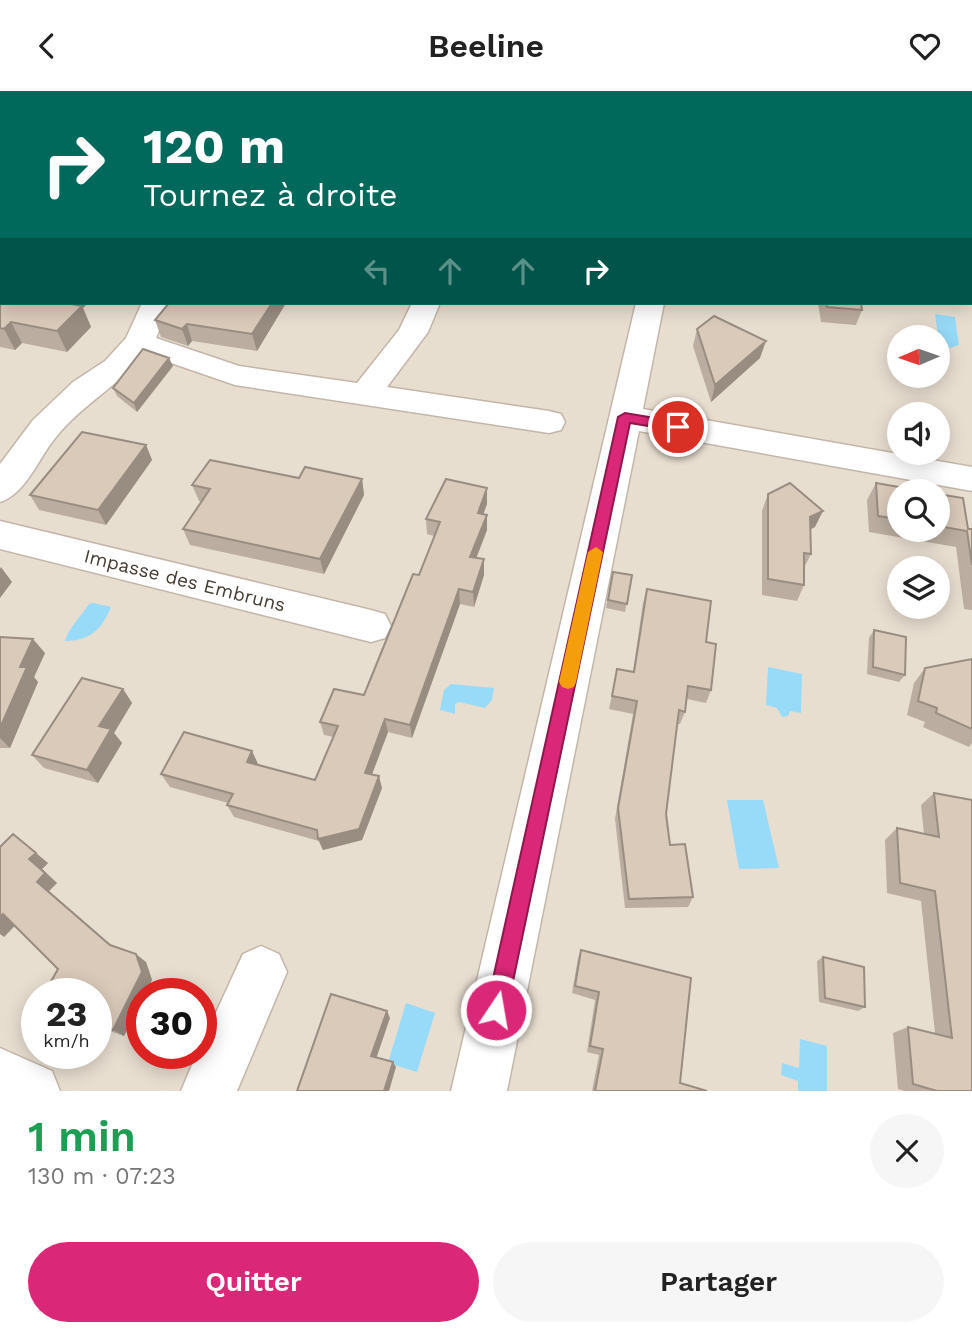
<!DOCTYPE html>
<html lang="fr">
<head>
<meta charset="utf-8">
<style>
  body { margin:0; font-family:"Work Sans",sans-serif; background:#f6f6f6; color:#222; height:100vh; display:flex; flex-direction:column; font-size:26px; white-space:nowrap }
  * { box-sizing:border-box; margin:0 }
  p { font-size:23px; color:#767676 }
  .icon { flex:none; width:38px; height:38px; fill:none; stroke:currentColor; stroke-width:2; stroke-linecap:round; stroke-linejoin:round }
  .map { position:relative; height:1000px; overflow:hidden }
  .drawer { display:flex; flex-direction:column; background:#fff; flex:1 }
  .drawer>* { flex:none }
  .hud { position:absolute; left:0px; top:0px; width:973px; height:214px; box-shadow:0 4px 18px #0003; background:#00695c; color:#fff; overflow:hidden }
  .needle { width:46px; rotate:268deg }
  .fabs { position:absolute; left:887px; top:234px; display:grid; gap:14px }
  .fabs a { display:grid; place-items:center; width:63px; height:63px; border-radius:50%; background:#fff; box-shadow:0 4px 18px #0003; font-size:35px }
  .speed { position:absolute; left:21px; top:887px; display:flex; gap:14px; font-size:35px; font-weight:700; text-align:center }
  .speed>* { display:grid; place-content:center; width:91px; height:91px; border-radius:50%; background:#fff; box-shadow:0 4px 18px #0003; line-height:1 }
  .speed small { font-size:18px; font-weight:400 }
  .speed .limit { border:10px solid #d22; background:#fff; color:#111 }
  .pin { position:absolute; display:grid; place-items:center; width:60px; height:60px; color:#fff; margin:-30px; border:4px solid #fff; border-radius:50%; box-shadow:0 2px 7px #0007 }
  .me { position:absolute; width:77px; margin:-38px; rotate:12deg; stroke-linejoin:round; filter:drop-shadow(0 0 5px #0008) }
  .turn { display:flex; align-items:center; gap:24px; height:147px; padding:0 28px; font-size:32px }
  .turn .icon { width:91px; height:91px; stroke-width:2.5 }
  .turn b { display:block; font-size:49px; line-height:60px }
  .lanes { display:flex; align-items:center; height:66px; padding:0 28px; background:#0003; justify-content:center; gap:35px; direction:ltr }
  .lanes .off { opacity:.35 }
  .round { display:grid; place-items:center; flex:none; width:74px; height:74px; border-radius:37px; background:#f6f6f6 }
  .headline { display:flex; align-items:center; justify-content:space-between; height:119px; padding:0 28px }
  h1 { font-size:42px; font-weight:600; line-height:52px; color:#1e9e55 }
  .primary-button { display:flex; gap:14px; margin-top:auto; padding:14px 28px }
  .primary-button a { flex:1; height:80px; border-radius:42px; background:#db2777; color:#fff; font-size:28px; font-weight:600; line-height:80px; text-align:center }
  .primary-button a+a { background:#f6f6f6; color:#222 }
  header { display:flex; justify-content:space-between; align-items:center; height:91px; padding:0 28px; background:#fff; font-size:32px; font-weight:600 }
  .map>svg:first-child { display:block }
  .residential { fill:#e8ded0; fill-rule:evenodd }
  .water { fill:#97dbf9 }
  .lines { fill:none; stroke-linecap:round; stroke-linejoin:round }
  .minor-casing { stroke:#c3b6a8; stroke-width:3 }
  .major-casing { stroke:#f2b153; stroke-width:3 }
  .path { stroke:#c4ae94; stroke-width:2.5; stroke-dasharray:2.5 2.5; stroke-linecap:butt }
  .minor { fill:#fff; fill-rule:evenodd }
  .major { fill:#ffd491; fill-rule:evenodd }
  .wall { fill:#bbaea0 }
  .shaded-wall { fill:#998d82 }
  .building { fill:#dacaba; stroke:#998d82; stroke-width:2 }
  .route { fill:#db2777; stroke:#8e194d; stroke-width:2 }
  .slow { fill:#f59e0b }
  .labels { text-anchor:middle; stroke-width:5; stroke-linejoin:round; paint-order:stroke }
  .street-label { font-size:19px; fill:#463c32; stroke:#fff }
</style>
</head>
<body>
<header><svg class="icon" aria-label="back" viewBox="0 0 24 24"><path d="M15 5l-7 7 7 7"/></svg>Beeline<svg class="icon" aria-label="heart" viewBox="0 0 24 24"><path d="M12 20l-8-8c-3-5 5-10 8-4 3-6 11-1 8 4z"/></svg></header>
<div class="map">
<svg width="972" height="1000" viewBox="0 0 972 1000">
  <rect width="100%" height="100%" fill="#f4ede3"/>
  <path class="residential" d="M0 21 2 212H971L972 160V1000H0ZM900 247H938V285H900ZM900 324H938V362H900ZM900 401H938V439H900ZM900 478H938V516H900ZM37 903H96V962H37ZM142 903H201V962H142Z"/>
  <path class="water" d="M935 223 955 226 959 254 950 257 939 251Z
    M93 512 111 516C102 538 90 550 65 550 68 538 81 525 89 513Z
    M768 576 802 583 801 622 790 620 788 625 782 626 777 617 766 614Z
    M451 593 494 597 492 609 485 617 459 611 455 613V623L440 619 444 599Z
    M727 709H763L779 777 739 778Z
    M406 912 435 922 417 981 388 972Z
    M800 948 827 955V1000H798V990L781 984 782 972 799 977Z"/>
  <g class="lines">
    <g class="minor-casing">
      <path id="minor" d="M0 115H2V131H0Z
        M142 212H170L156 247 239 275 357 292 399 239 412 212H440L428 241 387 296 549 320 561 323 565 331 561 339 549 342 235 294 145 263C118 295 83 313 56 346 39 366 26 403 0 411V373L33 329 73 291 105 270 126 247Z
        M636 212H664L643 318 972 376V400L639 340 507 1000H451Z
        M0 430 371 519 385 523 391 535 385 547 371 551 0 458Z
        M261 855 279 863 287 881 237 1000H181L197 962H201V954L243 863Z
        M0 957 52 980 60 1000H0Z"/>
    </g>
    <g class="major-casing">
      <path id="major" d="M0 25H2V39H0Z
        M971 110H972V126H971Z"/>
    </g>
    <path class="path" d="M211 2 213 0"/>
    <use href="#minor" class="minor"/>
    <use href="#major" class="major"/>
  </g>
  <path class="wall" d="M785 0H972V102L971 2H786Z
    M0 141 83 217 91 236 67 261 22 252 15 259 0 256Z
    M286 212 257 260 192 250 188 255 161 246 155 229Z
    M818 212H861L862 219 856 234 821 231Z
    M697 238 760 267 711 311 693 255Z
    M173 275 137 321 117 305 113 297Z
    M146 354 152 369 106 434 39 419 30 404Z
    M299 387 362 388 364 404 324 483 190 454 183 438 202 411 199 410 192 394Z
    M876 392 900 401V439H938V403L968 438H972V519L964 518 956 456 869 441 867 409Z
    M487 397V413L483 423 487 424V439L476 467 484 468V484L474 516 460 513 412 647 388 641 372 683 382 697 362 749 323 759 319 750 234 726 227 714 228 712 170 696 161 683 252 660 258 674 315 689 334 646 324 644 320 631 364 604 419 484 434 445 427 443 426 428Z
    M768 403 815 436 810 438 811 463 804 477V494L797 510 762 504V420Z
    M613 481 632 484 625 521 606 517Z
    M647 498 706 551 711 599 706 612 687 608 685 621 680 633H677L666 723 670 754 693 806 688 816 625 817 615 728 633 623 609 618 617 578 633 581 643 512Z
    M874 539 905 584 899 591 867 583 869 547Z
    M0 546 45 562 34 586 38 591 10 657H0Z
    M972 568V652L969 656 923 636 925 631 907 624 914 592 925 577Z
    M123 598 132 612 114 642 122 652 98 692 44 677 32 664Z
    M934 702 972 1000H904L898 998 893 942 908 936 935 942 921 810 887 802 885 749 897 737 924 743 921 714Z
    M0 756 48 772 42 778 57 792 49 800 112 855 146 871 152 889 142 903V910L124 945 96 935V903L58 878 15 835 4 846Z
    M581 859 680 992 707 1000H592L599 964 587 961 595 909 572 902 578 867Z
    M823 866 865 916 858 920 819 911 817 870Z"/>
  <path class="shaded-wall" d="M60 212H88L83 217 91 236 67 261 57 240Z
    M272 212H286L257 260 252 243Z
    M11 231 22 252 15 259 4 238Z
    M187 233 192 250 188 255 182 238Z
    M766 250 760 267 711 311 715 294Z
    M169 267 173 275 137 321 134 312Z
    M146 354 152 369 106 434 98 419Z
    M362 388 364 404 324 483 320 468Z
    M487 397V413L478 438V422Z
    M823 420 815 436 803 442 810 426Z
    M487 424V439L471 481 470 466Z
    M484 468V484L474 516 473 501Z
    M1 476 12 491 0 507V478Z
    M459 498 460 513 412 647 410 634Z
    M33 548 45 562 34 586 38 591 10 657 0 647V637L20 576Z
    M123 598 132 612 114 642 122 652 98 692 87 679 99 635Z
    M385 628 388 641 368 694 365 682Z
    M252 660 258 673 253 683 247 671Z
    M379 685 382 697 362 749 323 759 318 748Z
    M36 762 48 772 42 778 57 792 49 800 121 863 37 791 29 768Z
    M3 823 17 832 4 846 0 843V826Z
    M136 863 146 871 152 889 145 903H142V910L124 945 113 939Z
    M387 920 390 927 375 971 371 965Z
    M393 971 396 976 389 1000H384Z"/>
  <path class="building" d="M370 0H575V2H369Z
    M657 0H768V2H656Z
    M793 0H972V82L971 2H793Z
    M2 139V212H67L82 215 57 240 11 231 4 238 0 237V141Z
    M169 212H272L252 243 187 233 182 238 155 229Z
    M826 212H861L862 219 827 216Z
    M714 225 766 250 715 294 697 238Z
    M143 258 169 267 134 312 113 297Z
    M82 341 146 354 98 419 30 404Z
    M210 369 299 387 305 376 362 388 320 468 183 438 210 398 192 394Z
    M446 388 487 397 478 422 487 424 470 466 484 468 473 501 459 498 410 634 385 628 365 682 379 685 359 738 318 748 317 739 227 714 233 703 161 683 184 641 252 660 247 671 315 689 338 635 320 631 334 598 364 604 413 483 419 484 440 431 426 428Z
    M790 392 823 420 810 426 811 463 804 462V494L768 488V403Z
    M876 392 927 401H900V428L878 425Z
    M938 403 963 407 968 438H972V474L967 440 938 435Z
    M613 481 632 484 627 513 608 509Z
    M647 498 711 510 706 551 716 553 711 599 688 595 685 621 679 619 666 723 670 754 685 753 693 806 629 808 618 717 637 610 612 605 617 578 634 581Z
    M874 539 906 546 905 584 873 576Z
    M0 546 33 548 20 576H27L0 637Z
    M972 568V638L936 622 937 617 918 610 925 577Z
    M82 587 123 598 99 635 111 638 87 679 32 664Z
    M934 702 972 709V1000H937L913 993 908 936 952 947 935 800 900 792 897 737 939 746Z
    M13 743 36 762 29 768 45 782 37 791 110 854 136 863 142 881 113 939 96 933V903H44L58 878 3 823 0 826V756Z
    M581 859 691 887 680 992 707 1000H595L603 958 590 955 599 901 575 895Z
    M823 866 864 876 865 916 825 907Z
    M331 903 387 920 371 965 393 971 384 1000H297Z"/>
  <path class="route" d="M625 322 678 331 685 336 678 340 630 332 507 919 504 927 496 930 489 927 486 919 618 326Z"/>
  <path class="slow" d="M596 456 603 461 576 591 574 596 568 598 562 596 559 591 588 461Z"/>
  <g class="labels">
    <g class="street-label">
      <text transform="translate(185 489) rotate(14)" y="7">Impasse des Embruns</text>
    </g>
  </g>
</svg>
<div class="fabs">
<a><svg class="needle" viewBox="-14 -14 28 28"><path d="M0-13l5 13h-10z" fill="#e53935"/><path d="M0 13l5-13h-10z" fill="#767676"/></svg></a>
<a><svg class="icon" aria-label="sound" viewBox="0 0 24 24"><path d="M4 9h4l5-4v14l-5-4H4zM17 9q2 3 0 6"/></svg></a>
<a><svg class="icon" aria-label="search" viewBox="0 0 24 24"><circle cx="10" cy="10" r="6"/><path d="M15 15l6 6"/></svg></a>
<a><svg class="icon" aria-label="layers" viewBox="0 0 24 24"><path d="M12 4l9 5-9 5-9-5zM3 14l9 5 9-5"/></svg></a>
</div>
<div class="speed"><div>23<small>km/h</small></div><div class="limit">30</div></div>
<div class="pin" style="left:678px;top:336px;background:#d93025"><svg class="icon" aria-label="arrive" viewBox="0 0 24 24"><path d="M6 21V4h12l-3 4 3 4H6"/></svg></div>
<svg class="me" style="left:496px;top:919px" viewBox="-20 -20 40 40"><circle r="17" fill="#db2777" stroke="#fff" stroke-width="3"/><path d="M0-11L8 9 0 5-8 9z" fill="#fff"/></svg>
<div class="hud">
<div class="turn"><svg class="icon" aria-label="right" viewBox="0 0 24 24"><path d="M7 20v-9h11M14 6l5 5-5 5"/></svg><div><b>120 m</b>Tournez à droite</div></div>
<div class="lanes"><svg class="icon off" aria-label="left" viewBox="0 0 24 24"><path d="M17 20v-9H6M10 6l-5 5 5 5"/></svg><svg class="icon off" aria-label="ahead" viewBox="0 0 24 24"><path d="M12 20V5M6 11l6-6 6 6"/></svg><svg class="icon off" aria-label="ahead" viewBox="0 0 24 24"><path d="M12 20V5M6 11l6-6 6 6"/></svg><svg class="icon" aria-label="right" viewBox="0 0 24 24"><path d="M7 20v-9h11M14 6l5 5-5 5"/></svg></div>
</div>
</div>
<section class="drawer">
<div class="headline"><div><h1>1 min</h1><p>130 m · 07:23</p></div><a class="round"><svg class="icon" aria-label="close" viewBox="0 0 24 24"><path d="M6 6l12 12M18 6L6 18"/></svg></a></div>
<div class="primary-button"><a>Quitter</a><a>Partager</a></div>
</section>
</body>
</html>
